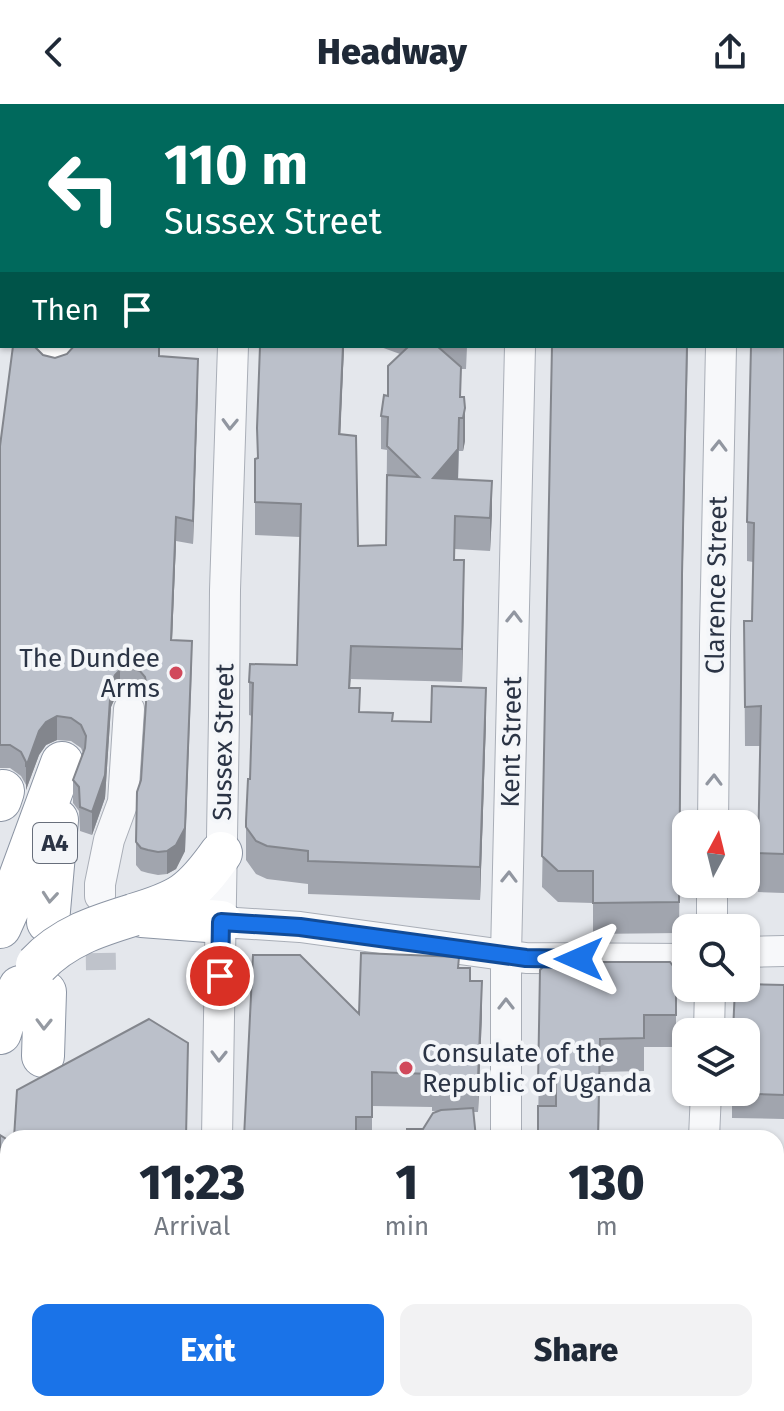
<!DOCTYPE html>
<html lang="en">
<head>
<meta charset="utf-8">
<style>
  body { margin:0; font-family:"Fira Sans",sans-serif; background:#f2f2f3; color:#1f2937; height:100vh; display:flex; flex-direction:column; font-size:30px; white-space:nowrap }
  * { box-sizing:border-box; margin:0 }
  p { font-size:26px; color:#747a83 }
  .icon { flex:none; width:44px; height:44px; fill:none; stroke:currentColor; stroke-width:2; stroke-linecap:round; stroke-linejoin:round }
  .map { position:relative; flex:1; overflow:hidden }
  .sheet { position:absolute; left:0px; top:1026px; width:784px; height:282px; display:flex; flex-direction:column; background:#fff; border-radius:24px 24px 0 0; box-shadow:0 2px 6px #0004 }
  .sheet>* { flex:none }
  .hud { position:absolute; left:0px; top:0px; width:784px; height:244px; box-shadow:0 2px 6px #0004; background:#00695c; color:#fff; overflow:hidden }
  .needle { width:52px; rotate:7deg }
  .controls { position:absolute; left:672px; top:706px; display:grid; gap:16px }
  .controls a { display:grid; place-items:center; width:88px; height:88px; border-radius:16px; background:#fff; box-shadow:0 2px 6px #0004; font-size:40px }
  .pin { position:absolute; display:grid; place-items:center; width:68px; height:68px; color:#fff; margin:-34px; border:4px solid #fff; border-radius:50%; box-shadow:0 2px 8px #0007 }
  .me { position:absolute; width:88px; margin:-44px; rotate:270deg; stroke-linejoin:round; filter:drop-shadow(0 0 6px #0008) }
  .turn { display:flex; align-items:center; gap:28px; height:168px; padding:0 32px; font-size:36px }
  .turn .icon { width:104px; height:104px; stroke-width:2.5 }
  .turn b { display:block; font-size:56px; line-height:68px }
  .then { display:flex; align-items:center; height:76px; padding:0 32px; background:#0003; gap:16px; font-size:30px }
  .eta { display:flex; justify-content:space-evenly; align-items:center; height:136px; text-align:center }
  .eta b { font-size:48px; font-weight:800; line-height:56px }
  .cta { display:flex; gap:16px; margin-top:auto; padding:16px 32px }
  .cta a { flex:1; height:92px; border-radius:16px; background:#1a73e8; color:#fff; font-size:32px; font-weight:800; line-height:92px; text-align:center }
  .cta a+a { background:#f2f2f3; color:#1f2937 }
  header { display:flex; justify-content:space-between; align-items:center; height:104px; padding:0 32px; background:#fff; font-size:36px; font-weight:800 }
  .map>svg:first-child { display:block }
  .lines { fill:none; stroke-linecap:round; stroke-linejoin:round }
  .minor-tunnel { stroke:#bfc3cb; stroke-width:30; stroke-dasharray:30 15; stroke-linecap:butt }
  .minor-casing { stroke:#a9aeb7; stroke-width:32 }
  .highway-casing { stroke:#8b94a3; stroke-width:44 }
  .minor { stroke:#f7f8fa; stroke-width:30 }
  .highway { stroke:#fff; stroke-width:42 }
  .highway-bridge-casing { stroke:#8b94a3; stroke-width:44; stroke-linecap:butt }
  .highway-bridge { stroke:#fff; stroke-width:42 }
  .wall { fill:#a1a5ae }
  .shaded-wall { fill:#83868d }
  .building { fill:#bbc0ca; stroke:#83868d; stroke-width:2 }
  .oneway { stroke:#9196a0 }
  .oneway2 { stroke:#959aa2 }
  .route-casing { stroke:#114b97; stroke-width:20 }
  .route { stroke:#1a73e8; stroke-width:14 }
  .poi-dot { fill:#d1495b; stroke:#f4f6f9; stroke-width:3 }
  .labels { text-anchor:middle; stroke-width:8; stroke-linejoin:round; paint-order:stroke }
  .shield { fill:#f4f6f9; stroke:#676e7b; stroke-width:2 }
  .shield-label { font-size:24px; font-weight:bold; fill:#2b3445 }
  .street-label { font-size:26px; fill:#2b3445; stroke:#f4f6f9 }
  .poi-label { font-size:26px; fill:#2b3445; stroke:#f4f6f9; text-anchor:end }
</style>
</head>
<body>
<header><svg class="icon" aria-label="back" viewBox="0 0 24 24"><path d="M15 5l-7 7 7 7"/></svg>Headway<svg class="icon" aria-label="share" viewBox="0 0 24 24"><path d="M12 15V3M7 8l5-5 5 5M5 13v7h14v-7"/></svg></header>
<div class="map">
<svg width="784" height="1307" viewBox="0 0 784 1307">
  <rect width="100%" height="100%" fill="#e4e7ec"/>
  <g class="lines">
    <path class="minor-tunnel" d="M100 804 101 866"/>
    <g class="minor-casing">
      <path id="minor" d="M122 0V2
        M240 0V2
        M526 2V0
        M727 2V0
        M713 720 715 532 721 242
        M100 792V780L109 736 123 698 129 605
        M221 818 300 823 526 854 686 855
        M712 824V780
        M746 848 784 847
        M709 928 710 884
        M217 1034 224 612 225 486 233 242
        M506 1034V851L520 242
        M704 1034 706 988
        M209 1307V1300
        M504 1307V1300
        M694 1307V1300"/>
    </g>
    <g class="highway-casing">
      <path id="highway" d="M41 0V2
        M77 0V2
        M0 219 2 215
        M54 242V253
        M0 696 3 687
        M133 811C180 797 192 790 221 749
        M142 812 221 818
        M48 818 57 716
        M0 823 9 803 62 659
        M0 929 4 916 20 883
        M43 952 45 888"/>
    </g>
    <use href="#minor" class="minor"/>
    <use href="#highway" class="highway"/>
    <g class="highway-bridge-casing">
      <path id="highway-bridge" d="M37 861C63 833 97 822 133 811"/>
    </g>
    <use href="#highway-bridge" class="highway-bridge"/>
  </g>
  <path class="wall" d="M156 0H209V2H156Z
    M275 0H485L483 2H275Z
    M559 0H698V2H559Z
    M784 70V789L758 788 760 642H745L744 517H752L753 458 747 457V418Z
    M260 242H344L340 331 358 442 386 441 387 346 381 345V312L400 250 378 242H475V244L467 243 466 265H461V293H464L465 337 463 347H459L458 375 492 410 490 447 455 445V456L464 489 462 578 351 575 350 584 360 608 393 617H486L480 796 308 790V780L267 775 256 770 246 756V717L250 675 252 612 249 611V578L297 561 300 433 255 431V355L257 354Z
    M552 242H688L682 501 679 829 593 830V799L558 798 542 783Z
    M67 250 159 252 198 279 193 440 176 437 172 536 192 561 185 747 176 765 167 770 158 771 148 769 141 767 136 761V738L146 601 145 596 140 591 131 587 120 589 115 594 111 603 105 694 92 731 80 727 79 707 73 699V676L83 649 81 644 71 637 57 636 46 641 39 651 26 686V681L21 672 10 664H0V342L43 251 55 254Z
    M459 864 470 877 482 910 478 1008H473L423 1025 438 1007H432V1003L372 1002V1034H244L359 910Z
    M540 866H676V943H644V967L600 968 599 1034H538Z
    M784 881V1015L732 1014V988Z"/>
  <path class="shaded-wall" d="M469 0H485L483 2H469Z
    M782 23H784V52H782Z
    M343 242H344L339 363V330Z
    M687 242 682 501 679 829 682 470Z
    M198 255V279L193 440V417Z
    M465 304V337L463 347V314Z
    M459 314 458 378 433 374Z
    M492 377V410L490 447V414Z
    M176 413V437L171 560V536Z
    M464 456V489L462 578V545Z
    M192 537 185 747 176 765 167 770V747Z
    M120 566V589L115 594 111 603 105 694 92 731V708L111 580 115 571Z
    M486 584V617L480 796V763Z
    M57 612V636L46 641 39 651 26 686V663L39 627 46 618Z
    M482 877V910L478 1008V975Z"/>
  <path class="building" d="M761 0H784V23H782V2H761Z
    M782 70H784V750L758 749 761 602 745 603 744 517H752L754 419 747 418 751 242H782Z
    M13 242H34L43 251 55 254 67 250 74 242H159V252L198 255 193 417 176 413 171 536 192 537 185 724 176 741 167 747 158 748 148 746 141 744 136 738 137 688 141 676 147 583 145 573 140 567 131 564 120 566 115 571 111 580 105 671 92 708 80 703 79 683 73 676 85 644 86 632 81 621 71 614 57 612 46 618 39 627 26 663V658L21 648 10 641H0V342Z
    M260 242H343L339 330 356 332 358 442 386 441 387 371 419 373 387 342 388 313 381 312 384 291 388 292V262L409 242H437L461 263 460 293H464L465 304 463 314H459L458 345 433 374 492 377 490 414 455 412 454 456H464L462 545 351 542 349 584H360L359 608 393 609 392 617 431 618 432 582 486 584 480 763 308 757V747L267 742 256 737 246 723V717L248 675H250L253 579 249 578 250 560 297 561 301 400 255 398V355L258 354 257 324Z
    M552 242H687L682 470 679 798 593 799V767H558L542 752Z
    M361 849 459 853 458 864H470V877H482L478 975 432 973V970L372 968V1013H356V1034H244L253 851H300L359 910Z
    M548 858H670L676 866V911H644V934L600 935 598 1034H538V1002H556V979H538L540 866Z
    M746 880 784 881V991L732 989V988H746V928H733L735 884H746Z
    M149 915 188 939 186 1034H14L17 986Z
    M473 1004 476 1034H407V1025H423L433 1009 441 1006Z
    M0 1031 8 1036V1300H161L162 1307H0Z
    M776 1096H784V1307H720V1300H776Z
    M235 1300H454V1307H235Z
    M533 1300H664V1307H533Z"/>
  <defs><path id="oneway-chevron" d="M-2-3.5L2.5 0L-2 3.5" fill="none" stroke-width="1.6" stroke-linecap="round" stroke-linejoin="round" transform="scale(2)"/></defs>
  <g class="oneway">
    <use href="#oneway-chevron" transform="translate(230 320) rotate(92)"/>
    <use href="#oneway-chevron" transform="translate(719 342) rotate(-89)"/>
    <use href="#oneway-chevron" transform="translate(514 513) rotate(-89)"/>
    <use href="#oneway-chevron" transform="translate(714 676) rotate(-89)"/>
    <use href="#oneway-chevron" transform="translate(509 773) rotate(-89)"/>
    <use href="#oneway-chevron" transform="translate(506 900) rotate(-90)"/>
    <use href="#oneway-chevron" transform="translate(219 952) rotate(91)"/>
  </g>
  <g class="oneway2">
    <use href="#oneway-chevron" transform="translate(50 793) rotate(95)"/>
    <use href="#oneway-chevron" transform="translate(44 920) rotate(91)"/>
  </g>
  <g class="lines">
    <g class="route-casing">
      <path id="route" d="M220 872 221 818 300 823 526 854 579 855"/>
    </g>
    <use href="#route" class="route"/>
  </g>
  <g class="poi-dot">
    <circle cx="176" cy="569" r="8"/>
    <circle cx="406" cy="964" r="8"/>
  </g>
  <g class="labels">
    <rect class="shield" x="33" y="719" width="44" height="40" rx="6"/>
    <g class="shield-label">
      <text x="55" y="747">A4</text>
    </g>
    <g class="street-label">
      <text transform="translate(716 481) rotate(-89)" y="9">Clarence Street</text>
      <text transform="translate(223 638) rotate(-89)" y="9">Sussex Street</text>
      <text transform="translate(511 638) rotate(-89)" y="9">Kent Street</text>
    </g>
    <g class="poi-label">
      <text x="160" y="563">The Dundee<tspan x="160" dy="30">Arms</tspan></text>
      <text x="422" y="958" text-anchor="start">Consulate of the<tspan x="422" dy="30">Republic of Uganda</tspan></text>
    </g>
  </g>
</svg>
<div class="controls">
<a><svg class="needle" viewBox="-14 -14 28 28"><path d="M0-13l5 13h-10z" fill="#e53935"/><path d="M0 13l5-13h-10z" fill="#747a83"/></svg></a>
<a><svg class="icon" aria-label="search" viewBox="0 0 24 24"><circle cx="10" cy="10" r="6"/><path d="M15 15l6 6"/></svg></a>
<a><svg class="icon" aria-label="layers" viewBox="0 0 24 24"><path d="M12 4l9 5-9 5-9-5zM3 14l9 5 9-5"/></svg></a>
</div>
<div class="pin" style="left:220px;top:872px;background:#d93025"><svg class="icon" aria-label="arrive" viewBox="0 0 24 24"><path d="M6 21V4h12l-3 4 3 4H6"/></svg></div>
<svg class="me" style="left:579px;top:855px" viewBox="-20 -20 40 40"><path d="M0-17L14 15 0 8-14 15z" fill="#1a73e8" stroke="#fff" stroke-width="4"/></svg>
<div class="hud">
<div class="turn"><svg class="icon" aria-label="left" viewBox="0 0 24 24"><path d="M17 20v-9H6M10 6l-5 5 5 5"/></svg><div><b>110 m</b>Sussex Street</div></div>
<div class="then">Then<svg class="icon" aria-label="arrive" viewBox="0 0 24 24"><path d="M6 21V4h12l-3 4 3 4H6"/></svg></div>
</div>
<section class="sheet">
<div class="eta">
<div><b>11:23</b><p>Arrival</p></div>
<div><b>1</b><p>min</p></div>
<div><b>130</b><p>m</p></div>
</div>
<div class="cta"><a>Exit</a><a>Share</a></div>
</section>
</div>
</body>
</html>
